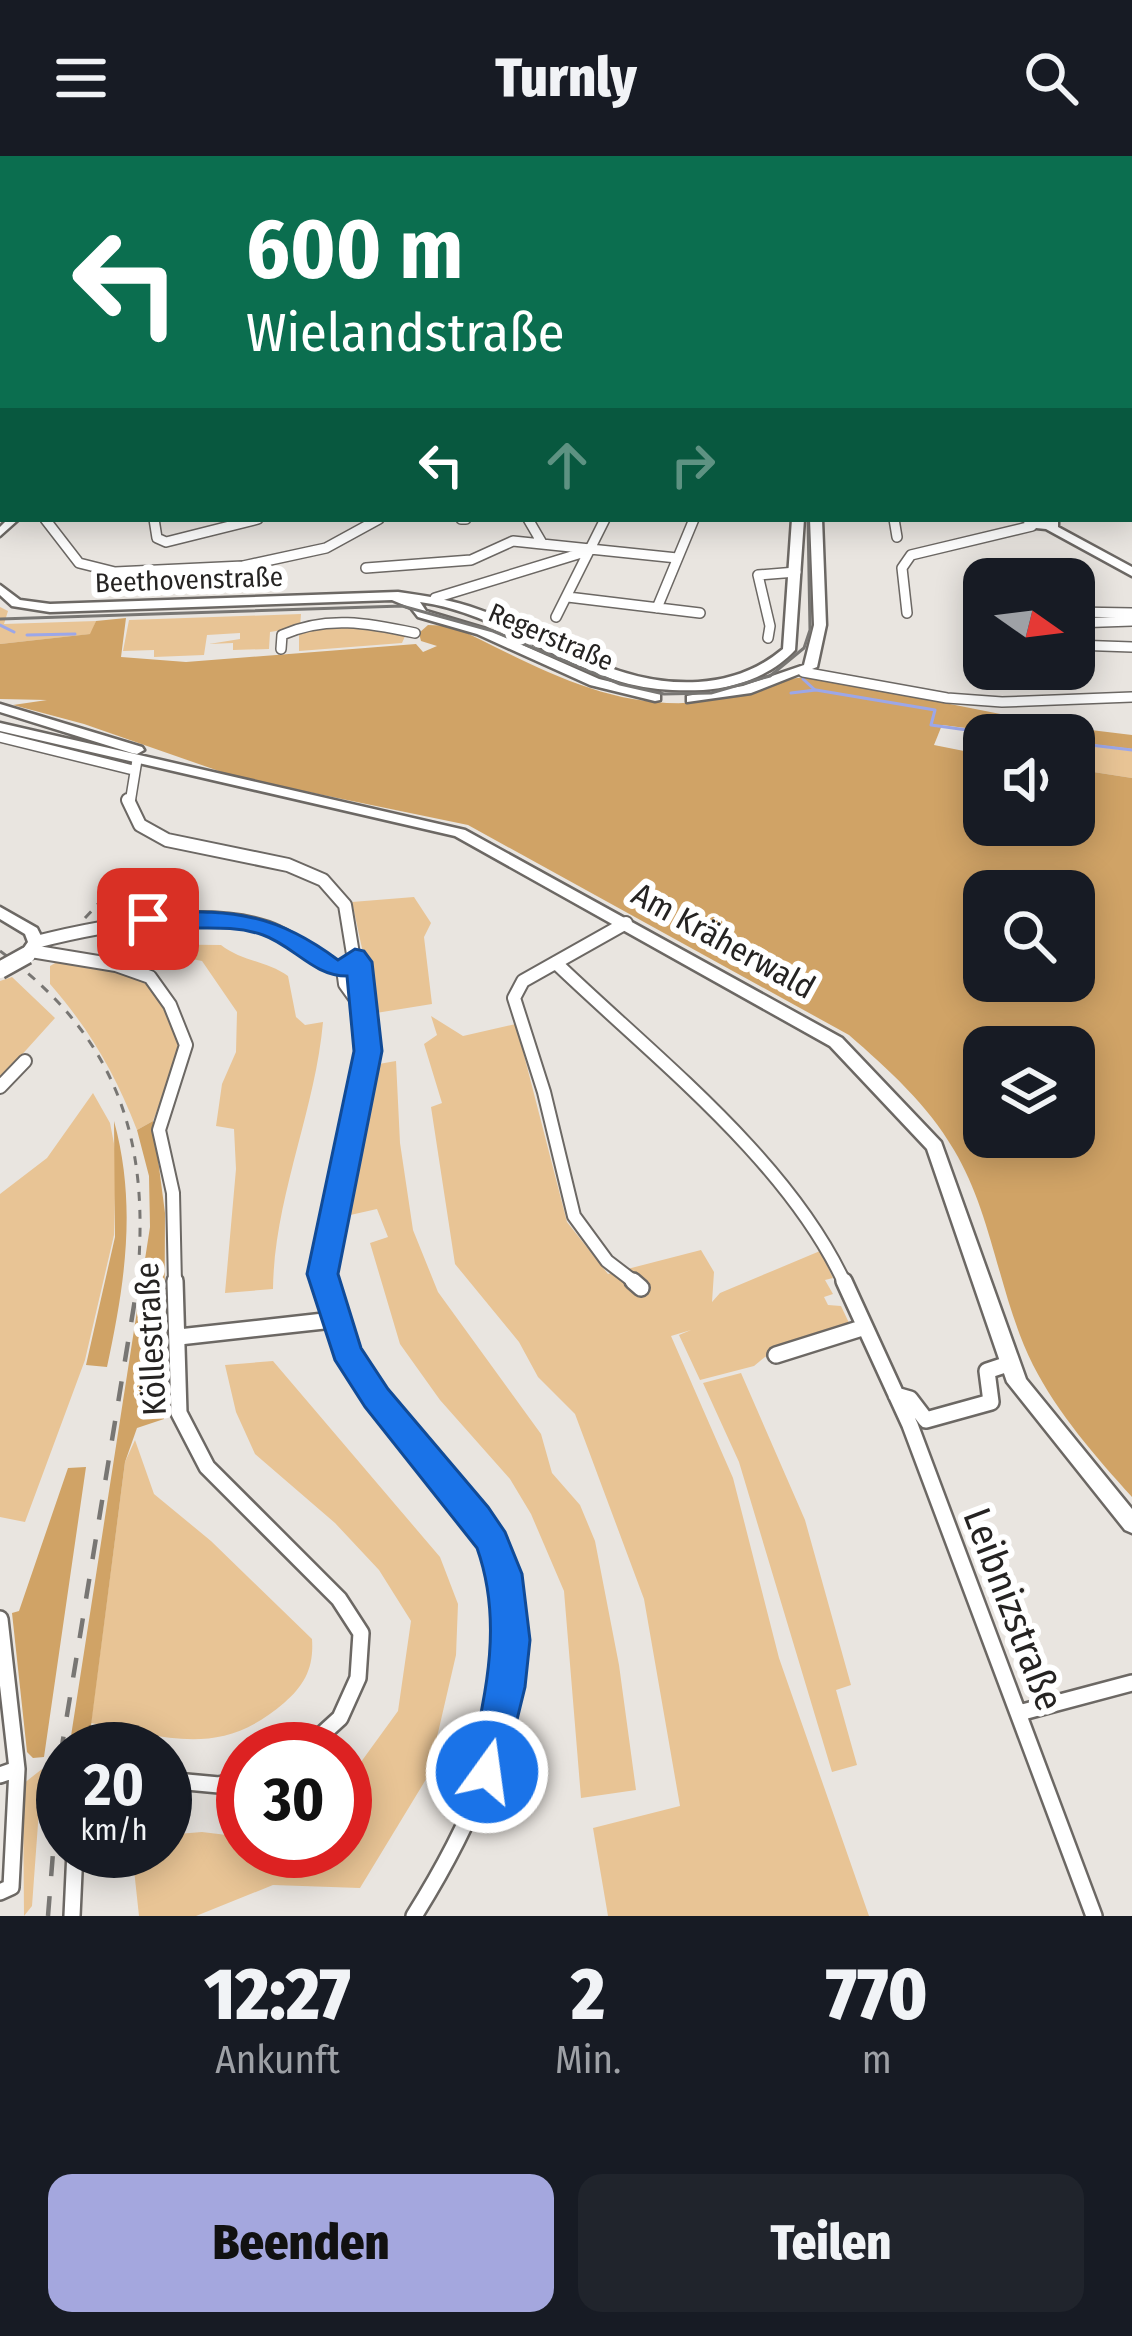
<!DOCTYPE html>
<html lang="de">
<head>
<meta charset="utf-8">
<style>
  body { margin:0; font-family:"Fira Sans Condensed",sans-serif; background:#20242c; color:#f1f3f6; height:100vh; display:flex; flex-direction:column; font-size:45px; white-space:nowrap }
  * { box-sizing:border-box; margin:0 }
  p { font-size:39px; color:#9ea1a6 }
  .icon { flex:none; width:66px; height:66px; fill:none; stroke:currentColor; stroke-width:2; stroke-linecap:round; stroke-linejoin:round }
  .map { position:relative; height:1760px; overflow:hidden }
  .side { display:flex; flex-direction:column; background:#171b24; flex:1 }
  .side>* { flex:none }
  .guide { position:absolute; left:0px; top:0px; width:1134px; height:366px; box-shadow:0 6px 30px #0003; background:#0b6e4f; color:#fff; overflow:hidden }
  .needle { width:78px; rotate:104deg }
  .tools { position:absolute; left:963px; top:402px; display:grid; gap:24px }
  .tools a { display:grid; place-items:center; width:132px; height:132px; border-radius:24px; background:#171b24; box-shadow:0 6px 30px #0003; font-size:60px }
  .speed { position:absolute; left:36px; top:1566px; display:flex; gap:24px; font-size:60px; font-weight:700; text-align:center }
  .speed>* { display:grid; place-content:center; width:156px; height:156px; border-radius:50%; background:#171b24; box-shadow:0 6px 30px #0003; line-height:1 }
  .speed small { font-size:30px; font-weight:400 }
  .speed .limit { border:18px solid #d22; background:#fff; color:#111 }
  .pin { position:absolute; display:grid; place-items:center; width:102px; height:102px; color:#fff; margin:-51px; border-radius:24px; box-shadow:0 6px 18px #0006 }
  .me { position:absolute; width:132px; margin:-66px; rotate:14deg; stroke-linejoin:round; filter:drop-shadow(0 0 9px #0008) }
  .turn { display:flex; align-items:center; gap:42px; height:252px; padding:0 48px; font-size:54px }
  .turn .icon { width:156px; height:156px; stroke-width:2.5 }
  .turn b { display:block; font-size:84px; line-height:102px }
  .lanes { display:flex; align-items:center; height:114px; padding:0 48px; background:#0003; justify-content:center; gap:60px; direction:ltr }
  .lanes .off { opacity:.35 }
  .eta { display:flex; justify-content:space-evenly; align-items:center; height:204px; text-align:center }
  .eta b { font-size:72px; font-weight:800; line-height:84px }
  .primary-button { display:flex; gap:24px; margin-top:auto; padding:24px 48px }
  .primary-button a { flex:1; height:138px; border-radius:24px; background:#a4a7de; color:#111; font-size:48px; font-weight:800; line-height:138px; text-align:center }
  .primary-button a+a { background:#20242c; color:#f1f3f6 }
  header { display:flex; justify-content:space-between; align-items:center; height:156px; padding:0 48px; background:#171b24; font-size:54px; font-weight:800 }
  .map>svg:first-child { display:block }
  .green { fill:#e8c495 }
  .forest { fill:#d0a366; fill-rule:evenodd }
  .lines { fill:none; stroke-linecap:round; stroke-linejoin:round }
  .stream { stroke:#9ca7e8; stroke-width:3 }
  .minor-far2-casing { stroke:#6c6864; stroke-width:12 }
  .minor-far1-casing { stroke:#6c6864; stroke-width:16 }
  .minor-casing { stroke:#6c6864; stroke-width:20 }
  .tertiary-casing { stroke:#6c6864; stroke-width:5 }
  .secondary-casing { stroke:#6c6864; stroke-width:5 }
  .minor-far2 { stroke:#fff; stroke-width:9 }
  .minor-far1 { stroke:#fff; stroke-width:12 }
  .minor { stroke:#fff; stroke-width:15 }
  .tertiary { fill:#fff; fill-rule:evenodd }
  .secondary { fill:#fff; fill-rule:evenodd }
  .tram { stroke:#787673; stroke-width:3 }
  .rail-far1 { stroke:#787673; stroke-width:3; stroke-dasharray:9 9; stroke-linecap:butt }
  .rail { stroke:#787673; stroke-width:4.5; stroke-dasharray:20 20; stroke-linecap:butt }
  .secondary-bridge-casing { stroke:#6c6864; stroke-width:21; stroke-linecap:butt }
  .secondary-bridge { stroke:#fff; stroke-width:16 }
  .route { fill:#1a73e8; stroke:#114b97; stroke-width:3 }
  .labels { text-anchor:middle; stroke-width:12; stroke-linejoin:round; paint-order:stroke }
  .far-street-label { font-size:27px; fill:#252322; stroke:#fff }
  .street-label { font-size:33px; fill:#252322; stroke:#fff }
  .near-street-label { font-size:39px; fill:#252322; stroke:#fff }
</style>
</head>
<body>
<header><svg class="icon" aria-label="menu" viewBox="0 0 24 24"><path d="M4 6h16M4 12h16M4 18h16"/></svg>Turnly<svg class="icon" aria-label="search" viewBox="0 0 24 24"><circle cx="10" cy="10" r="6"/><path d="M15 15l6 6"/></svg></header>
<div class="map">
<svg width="1132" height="1760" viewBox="0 0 1132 1760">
  <rect width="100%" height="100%" fill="#e9e5e0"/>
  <path class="green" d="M0 451 8 455 4 468 96 465 91 478 0 488Z
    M301 458 300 471 270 476 269 493 233 494V487L209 488 240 483V477L207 479 204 499 154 501V494L123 495 129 464Z
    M352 467 406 478 402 487 299 495V473Z
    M1074 588 1132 595V622L1074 613Z
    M414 741 431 767 424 781 432 848 376 857 352 746Z
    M116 788 221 789C241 805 267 805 288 820L296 861 305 869 323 866C315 956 274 1042 273 1133L225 1137 236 1013 234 973 216 970 222 928 236 896 237 856 202 805Z
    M57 806C146 813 146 808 182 889L153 965 137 974C115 917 90 874 50 828V810Z
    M12 821 55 862 0 923V825Z
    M431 860 463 880 516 868 567 1066 608 1118 701 1094 714 1116 712 1146 720 1137 820 1095 833 1122 825 1124 833 1138 824 1141 828 1149 841 1150 850 1169 765 1201 754 1210 700 1224 679 1179 691 1174 671 1180 733 1322 779 1502 869 1760H608L593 1672 680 1650 644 1443 575 1258 538 1221 519 1186 455 1108 431 951 442 947 424 888 437 879Z
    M396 905 400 987 413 1074 438 1136 541 1278 552 1317 580 1349 595 1385 619 1509 636 1634 581 1642 564 1435 531 1358 510 1323 440 1244 400 1188 370 1087 388 1081 377 1053 337 1062 373 909Z
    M93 937 110 967 116 998 114 1079 85 1204 25 1366 0 1361V1038L47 1002Z
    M273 1205 440 1401 458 1448 456 1499 428 1620 360 1732 273 1729 196 1760H139L132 1695H165V1679L202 1676 243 1681V1695H345V1628L398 1555 411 1465 379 1414 335 1367 255 1298 236 1256 225 1209Z
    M741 1217 805 1364 851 1529 836 1534 857 1609 832 1616 739 1306 703 1227Z
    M135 1284 154 1338 211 1385 312 1483C314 1511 305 1529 284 1547 219 1603 167 1581 91 1567L125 1306Z
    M42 1613 32 1750 24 1760 23 1628Z"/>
  <path class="forest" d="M722 0 710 3 203 1 205 0Z
    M126 462 121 501 186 506 416 488 423 496 437 490 421 485 419 477 428 469 452 470C529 506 599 550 687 547 731 545 774 520 814 521L1066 571 1132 579V593L1074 586V579H1022L942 569 934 589 984 599V669H1074V613L1132 622V1341C1096 1301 1058 1258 1033 1209 999 1141 993 1059 954 994 928 949 888 913 849 879L468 669 236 621 84 568 13 549 47 544 0 543V488L90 478 96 465ZM984 735H1074V825H984ZM984 891H1074V981H984Z
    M114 965C137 1049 125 1127 107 1211L86 1209 115 1081Z
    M153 965 165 1057 164 1263 137 1272 125 1306 88 1593H69L150 1071 149 1020 137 974Z
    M86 1311 44 1601 33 1602 27 1596 12 1457 19 1455 68 1312Z"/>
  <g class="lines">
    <path class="stream" d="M596 0 600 3
      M0 258 3 264
      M0 469 14 476
      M27 479 75 478
      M803 523 815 534
      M791 537 816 534 935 554 931 569 1003 579
      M1074 587 1132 594"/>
    <g class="minor-far2-casing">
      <path id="minor-far2" d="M45 363 79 407 115 416 243 410 326 392 379 363
        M154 363 157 382 166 386 258 363
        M461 363H466
        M528 363 542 387
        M894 363 897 381
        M366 412 471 404 513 385 677 402
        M568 441 700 457
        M435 442 588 395
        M657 452 694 363
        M1074 456 1132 457
        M907 457 902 412 911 399 1032 370
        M556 461 605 363
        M1074 467 1132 465
        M768 482 770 470 758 419 796 416
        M1074 489 1132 491
        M281 493 282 479C326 459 369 467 415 477
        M803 516 947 542 1002 546 1132 541
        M0 581 133 614
        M130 647 137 604"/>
    </g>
    <g class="minor-far1-casing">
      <path id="minor-far1" d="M128 644 140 669 167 684 288 709 323 724 345 749 368 890 358 947 327 1063 324 1128
        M626 767 523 825 514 842 544 936 574 1060 607 1105 637 1128
        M36 786C99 770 217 747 278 776 301 786 317 807 343 813
        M31 795 116 809 150 821 170 849 186 889 159 974 173 1037 175 1128
        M556 807C655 902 788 1004 845 1128
        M343 813 345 828 363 853
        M0 931 25 905"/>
    </g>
    <g class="minor-casing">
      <path id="minor" d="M175 1125 179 1257 207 1311 339 1443 361 1477 358 1522 340 1562 306 1593
        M324 1125C340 1211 397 1267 452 1331 565 1463 495 1631 414 1760
        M633 1125 641 1132
        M844 1125 910 1269 1094 1760
        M179 1181 333 1164
        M776 1199 865 1171
        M896 1239 910 1243 926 1264 991 1246 987 1215 1008 1208
        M0 1463 17 1613 11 1731 0 1736
        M1019 1557 1132 1527
        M0 1619 17 1613
        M165 1624 219 1629 243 1622
        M72 1760 75 1695"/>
    </g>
    <g class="tertiary-casing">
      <path id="tertiary" d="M48 0H59L64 3H53Z
        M8 363H19L0 380V371Z"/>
    </g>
    <g class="secondary-casing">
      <path id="secondary" d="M792 363H804L795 494C772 519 737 532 703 534 678 535 654 534 629 528 556 509 496 456 420 446L426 455 486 473 599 523 660 538V544L655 545 590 529 477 478 418 461 411 452 392 444 50 456 12 450 0 439V429L20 444 50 448 398 436C426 440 453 444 480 454 555 480 613 531 698 526 730 524 758 514 783 493Z
        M810 363H822L826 469 817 511 751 537 687 546V540L743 530 804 509 814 469Z
        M1023 363 1047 366 1046 363H1058V371L1132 411V420L1046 373 1026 371Z
        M0 548 142 591 144 594 137 598 132 597 0 556Z
        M0 567 465 674 842 882 941 986 1026 1223 1132 1353V1377L1125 1374 1007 1226 927 993 830 890 455 680 0 575Z
        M0 751 37 772 44 786 33 802 27 804 19 799 28 786 25 778 0 763Z"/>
    </g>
    <use href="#minor-far2" class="minor-far2"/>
    <use href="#minor-far1" class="minor-far1"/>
    <use href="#minor" class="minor"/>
    <use href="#tertiary" class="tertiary"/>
    <use href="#secondary" class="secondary"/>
    <path class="tram" d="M0 463 402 450 493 475 620 528 664 538 711 537 770 520 804 492 810 474 808 363"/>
    <path class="rail-far1" d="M85 762 124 720
      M0 795C119 883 151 985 137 1128"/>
    <path class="rail" d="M48 1760 61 1596 138 1125"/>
    <g class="secondary-bridge-casing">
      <path id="secondary-bridge" d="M0 814 27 799"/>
    </g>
    <use href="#secondary-bridge" class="secondary-bridge"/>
  </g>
  <path class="route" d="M148 755C229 756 270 753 338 804L355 793 364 795 372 806 382 895 338 1118 361 1192 388 1233 488 1351 505 1376 522 1418 530 1484 525 1531 501 1629 487 1634 473 1629 468 1616C485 1541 504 1468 477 1392L365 1251 335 1204 307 1118 354 895 347 820C313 820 294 790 263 779 223 765 180 778 139 768L135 763Z"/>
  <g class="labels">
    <g class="far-street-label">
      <text transform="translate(189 424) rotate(-2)" y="9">Beethovenstraße</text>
      <text transform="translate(551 481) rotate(23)" y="9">Regerstraße</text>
    </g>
    <g class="street-label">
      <text transform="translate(724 784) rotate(29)" y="12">Am Kräherwald</text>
      <text transform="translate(150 1183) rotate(-93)" y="12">Köllestraße</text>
    </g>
    <g class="near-street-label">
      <text transform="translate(1014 1453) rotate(69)" y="14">Leibnizstraße</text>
    </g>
  </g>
</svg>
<div class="tools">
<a><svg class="needle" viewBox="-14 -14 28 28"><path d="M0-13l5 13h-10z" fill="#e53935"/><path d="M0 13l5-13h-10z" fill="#9ea1a6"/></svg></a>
<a><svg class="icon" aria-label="sound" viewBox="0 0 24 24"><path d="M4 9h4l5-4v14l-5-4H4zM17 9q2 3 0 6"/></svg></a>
<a><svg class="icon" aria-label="search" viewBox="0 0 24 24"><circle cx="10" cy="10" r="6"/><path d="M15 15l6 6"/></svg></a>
<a><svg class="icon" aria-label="layers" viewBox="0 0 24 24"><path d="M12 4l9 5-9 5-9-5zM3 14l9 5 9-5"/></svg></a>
</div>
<div class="speed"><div>20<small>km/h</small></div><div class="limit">30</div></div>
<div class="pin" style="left:148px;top:763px;background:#d93025"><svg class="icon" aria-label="arrive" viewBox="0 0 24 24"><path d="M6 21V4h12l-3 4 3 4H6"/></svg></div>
<svg class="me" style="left:487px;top:1616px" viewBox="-20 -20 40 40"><circle r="17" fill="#1a73e8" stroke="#fff" stroke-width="3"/><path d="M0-11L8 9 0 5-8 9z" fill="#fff"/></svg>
<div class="guide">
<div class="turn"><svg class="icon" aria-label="left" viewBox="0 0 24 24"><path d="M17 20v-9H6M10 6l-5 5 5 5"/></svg><div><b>600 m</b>Wielandstraße</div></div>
<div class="lanes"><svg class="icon" aria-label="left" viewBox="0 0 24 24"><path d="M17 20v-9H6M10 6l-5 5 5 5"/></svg><svg class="icon off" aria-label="ahead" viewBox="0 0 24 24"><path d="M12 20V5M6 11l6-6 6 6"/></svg><svg class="icon off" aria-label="right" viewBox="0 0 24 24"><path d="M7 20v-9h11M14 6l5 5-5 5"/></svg></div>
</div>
</div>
<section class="side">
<div class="eta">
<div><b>12:27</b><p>Ankunft</p></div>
<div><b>2</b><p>Min.</p></div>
<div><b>770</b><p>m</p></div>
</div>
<div class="primary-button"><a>Beenden</a><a>Teilen</a></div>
</section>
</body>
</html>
